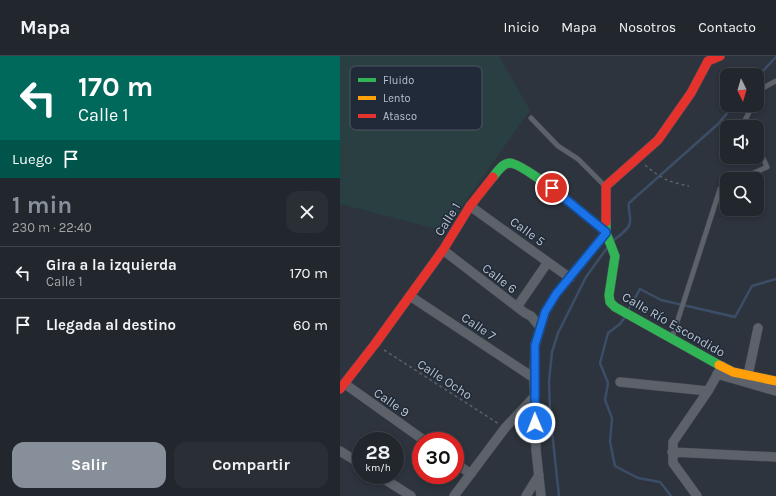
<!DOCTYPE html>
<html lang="es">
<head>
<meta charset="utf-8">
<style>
  body { margin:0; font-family:Karla,sans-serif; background:#2a2f36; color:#f1f3f6; height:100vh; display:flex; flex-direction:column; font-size:15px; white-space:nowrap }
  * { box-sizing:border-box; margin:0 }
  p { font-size:13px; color:#a2a5aa }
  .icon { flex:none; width:22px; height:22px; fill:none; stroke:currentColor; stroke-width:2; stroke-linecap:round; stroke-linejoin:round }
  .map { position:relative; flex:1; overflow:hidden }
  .panel { display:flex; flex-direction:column; background:#22272e; width:340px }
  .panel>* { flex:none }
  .hud { background:#00695c; color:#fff; overflow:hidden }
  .needle { width:26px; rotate:175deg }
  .controls { position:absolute; left:380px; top:12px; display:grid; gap:8px }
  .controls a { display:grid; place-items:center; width:44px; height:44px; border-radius:8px; background:#22272e; box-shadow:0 2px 6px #0003,0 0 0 1px #3f444a; font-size:20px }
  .speed { position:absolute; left:12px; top:376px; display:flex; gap:8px; font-size:20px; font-weight:700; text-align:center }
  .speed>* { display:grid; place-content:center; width:52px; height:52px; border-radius:50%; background:#22272e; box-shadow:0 2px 6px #0003,0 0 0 1px #3f444a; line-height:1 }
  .speed small { font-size:10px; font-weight:400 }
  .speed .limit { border:6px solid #d22; background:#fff; color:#111 }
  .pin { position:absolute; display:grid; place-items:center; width:34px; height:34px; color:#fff; margin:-17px; border:2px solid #fff; border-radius:50%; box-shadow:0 1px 4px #0007 }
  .me { position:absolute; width:44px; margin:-22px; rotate:359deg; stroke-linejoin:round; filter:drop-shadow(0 0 3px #0008) }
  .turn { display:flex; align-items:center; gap:14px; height:84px; padding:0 12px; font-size:18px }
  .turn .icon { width:52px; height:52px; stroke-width:2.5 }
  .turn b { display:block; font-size:28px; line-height:34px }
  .then { display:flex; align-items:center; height:38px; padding:0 12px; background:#0003; gap:8px; font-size:15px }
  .round { display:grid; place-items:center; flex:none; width:42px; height:42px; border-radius:12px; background:#2a2f36 }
  .summary { display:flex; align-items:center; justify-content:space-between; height:68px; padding:0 12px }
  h1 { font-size:24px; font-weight:700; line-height:30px; color:#878f9a }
  .cta { display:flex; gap:8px; margin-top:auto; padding:8px 12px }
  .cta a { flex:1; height:46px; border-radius:12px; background:#878f9a; color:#fff; font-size:16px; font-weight:700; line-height:46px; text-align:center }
  .cta a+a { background:#2a2f36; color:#f1f3f6 }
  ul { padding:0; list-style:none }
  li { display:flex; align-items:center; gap:12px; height:52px; padding:0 12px; border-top:1px solid #3f444a }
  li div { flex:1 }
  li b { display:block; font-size:15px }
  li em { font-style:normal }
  header { display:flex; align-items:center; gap:24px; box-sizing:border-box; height:56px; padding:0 20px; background:#22272e; border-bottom:1px solid #3f444a }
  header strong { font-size:19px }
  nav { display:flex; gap:22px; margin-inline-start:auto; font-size:14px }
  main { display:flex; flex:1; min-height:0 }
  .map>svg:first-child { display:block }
  .green { fill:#2a3f42 }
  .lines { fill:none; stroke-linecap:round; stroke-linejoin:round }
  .stream { stroke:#3c4e67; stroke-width:2.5 }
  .lane-casing { stroke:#4b5057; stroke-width:5.5 }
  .street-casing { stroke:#4b5057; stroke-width:10 }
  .fast-casing { stroke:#4b5057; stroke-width:10 }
  .slow-casing { stroke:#4b5057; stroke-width:10 }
  .jam-casing { stroke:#4b5057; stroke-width:10 }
  .path { stroke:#5b6166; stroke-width:1.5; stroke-dasharray:3 3; stroke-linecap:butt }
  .lane { stroke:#5d626a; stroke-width:4.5 }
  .street { stroke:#5d626a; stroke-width:9 }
  .fast { stroke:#30b455; stroke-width:9 }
  .slow { stroke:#ff9f0a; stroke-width:9 }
  .jam { stroke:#e5322d; stroke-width:9 }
  .route-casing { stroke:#114b97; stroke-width:10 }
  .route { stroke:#1a73e8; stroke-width:7 }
  .labels { text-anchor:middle; stroke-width:3; stroke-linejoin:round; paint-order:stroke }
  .street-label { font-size:13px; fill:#b8c0cc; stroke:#202a38 }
  .key { fill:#202a38; stroke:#4e5764; stroke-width:1 }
  .key-label { font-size:11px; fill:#b8c0cc }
</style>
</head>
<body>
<header>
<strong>Mapa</strong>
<nav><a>Inicio</a><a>Mapa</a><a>Nosotros</a><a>Contacto</a></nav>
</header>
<main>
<section class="panel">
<div class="hud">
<div class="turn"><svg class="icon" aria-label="left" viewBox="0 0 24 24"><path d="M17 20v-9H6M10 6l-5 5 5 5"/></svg><div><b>170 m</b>Calle 1</div></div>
<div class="then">Luego<svg class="icon" aria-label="arrive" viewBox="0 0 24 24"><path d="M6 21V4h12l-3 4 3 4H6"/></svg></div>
</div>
<div class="summary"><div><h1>1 min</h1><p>230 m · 22:40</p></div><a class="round"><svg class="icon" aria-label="close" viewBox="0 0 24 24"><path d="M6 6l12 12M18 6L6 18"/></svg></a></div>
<ul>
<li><svg class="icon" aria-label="left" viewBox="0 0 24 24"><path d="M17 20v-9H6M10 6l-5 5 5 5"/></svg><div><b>Gira a la izquierda</b><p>Calle 1</p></div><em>170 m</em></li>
<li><svg class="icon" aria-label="arrive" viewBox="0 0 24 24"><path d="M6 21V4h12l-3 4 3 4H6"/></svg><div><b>Llegada al destino</b></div><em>60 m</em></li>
</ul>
<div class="cta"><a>Salir</a><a>Compartir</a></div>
</section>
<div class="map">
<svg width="436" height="440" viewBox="0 0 436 440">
  <rect width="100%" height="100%" fill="#2d343d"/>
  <path class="green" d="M0 0H159L190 54 105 175 0 148Z"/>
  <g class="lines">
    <path class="stream" d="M417 21 436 1
      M273 185C278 180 290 173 290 166 291 160 288 155 289 147L378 68 394 49
      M288 254 300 233 321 244 395 261 412 230 436 223
      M285 261 280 268 268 277 260 307 268 327 265 344 272 362 270 386 275 410 298 422 320 426 331 440
      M219 440 210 357 209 325 212 296 218 277 246 221 267 192"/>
    <g class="lane-casing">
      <path id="lane" d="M417 41 421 33 436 25
        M191 62 218 90 238 103 264 129
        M408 71 405 64 413 49
        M401 123 427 111 417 89
        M332 282 380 133 387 129"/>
    </g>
    <g class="street-casing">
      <path id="street" d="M130 150 230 222
        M103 194 185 257 191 260 200 271
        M70 240 194 322
        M177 251 208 206
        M377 318 436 335
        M408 319 418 272
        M280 326 368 335
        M5 328 85 385
        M0 395 21 408
        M332 396 436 401
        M115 407 131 418
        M38 419 71 440
        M114 440 165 372 195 340
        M186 440 199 419
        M201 440 196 394 194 322 195 289 205 256 216 238 266 177
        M357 440 333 407V386L368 335 382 310"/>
    </g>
    <g class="fast-casing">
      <path id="fast" d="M153 121C157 116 162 108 169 107 184 106 251 164 266 176
        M266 166V177L275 200 269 239 270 246 275 251 379 309"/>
    </g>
    <g class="slow-casing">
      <path id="slow" d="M379 309 393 316 436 325"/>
    </g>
    <g class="jam-casing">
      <path id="jam" d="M266 166V130L318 84 351 37 368 5 380 0
        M0 333 35 288 103 194 130 150 153 121"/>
    </g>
    <path class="path" d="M305 109C322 123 328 126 349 130
      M44 294 159 368"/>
    <use href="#lane" class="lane"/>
    <use href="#street" class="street"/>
    <use href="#fast" class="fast"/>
    <use href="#slow" class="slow"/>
    <use href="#jam" class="jam"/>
  </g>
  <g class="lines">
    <g class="route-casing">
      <path id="route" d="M195 367V289L205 256 216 238 266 177V176L212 132"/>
    </g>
    <use href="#route" class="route"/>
  </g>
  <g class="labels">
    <g class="street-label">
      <text transform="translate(107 163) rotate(-58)" y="5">Calle 1</text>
      <text transform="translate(188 175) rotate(36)" y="5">Calle 5</text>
      <text transform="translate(160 222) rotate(38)" y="5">Calle 6</text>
      <text transform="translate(334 268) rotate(30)" y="5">Calle Río Escondido</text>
      <text transform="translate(139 270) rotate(34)" y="5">Calle 7</text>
      <text transform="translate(105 323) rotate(33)" y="5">Calle Ocho</text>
      <text transform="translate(52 346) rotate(35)" y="5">Calle 9</text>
    </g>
  </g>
  <rect x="10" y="10" width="132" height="64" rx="6" class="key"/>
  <rect x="18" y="22" width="18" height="4" fill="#30b455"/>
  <rect x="18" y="40" width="18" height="4" fill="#ff9f0a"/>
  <rect x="18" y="58" width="18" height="4" fill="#e5322d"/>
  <g class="key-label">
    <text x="43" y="28">Fluido</text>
    <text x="43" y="46">Lento</text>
    <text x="43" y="64">Atasco</text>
  </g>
</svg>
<div class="controls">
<a><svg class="needle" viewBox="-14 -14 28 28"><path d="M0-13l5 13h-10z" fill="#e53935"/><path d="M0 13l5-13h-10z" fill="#a2a5aa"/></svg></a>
<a><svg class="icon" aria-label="sound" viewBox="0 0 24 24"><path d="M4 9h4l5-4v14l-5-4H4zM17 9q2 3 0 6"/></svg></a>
<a><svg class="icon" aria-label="search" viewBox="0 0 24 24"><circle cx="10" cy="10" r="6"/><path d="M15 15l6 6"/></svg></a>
</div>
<div class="speed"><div>28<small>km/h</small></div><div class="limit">30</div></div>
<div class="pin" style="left:212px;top:132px;background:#d93025"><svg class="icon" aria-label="arrive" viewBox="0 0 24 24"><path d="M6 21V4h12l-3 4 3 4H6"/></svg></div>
<svg class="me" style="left:195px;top:367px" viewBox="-20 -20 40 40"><circle r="17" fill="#1a73e8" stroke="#fff" stroke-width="3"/><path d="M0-11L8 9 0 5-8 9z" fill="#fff"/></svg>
</div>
</main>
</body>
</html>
